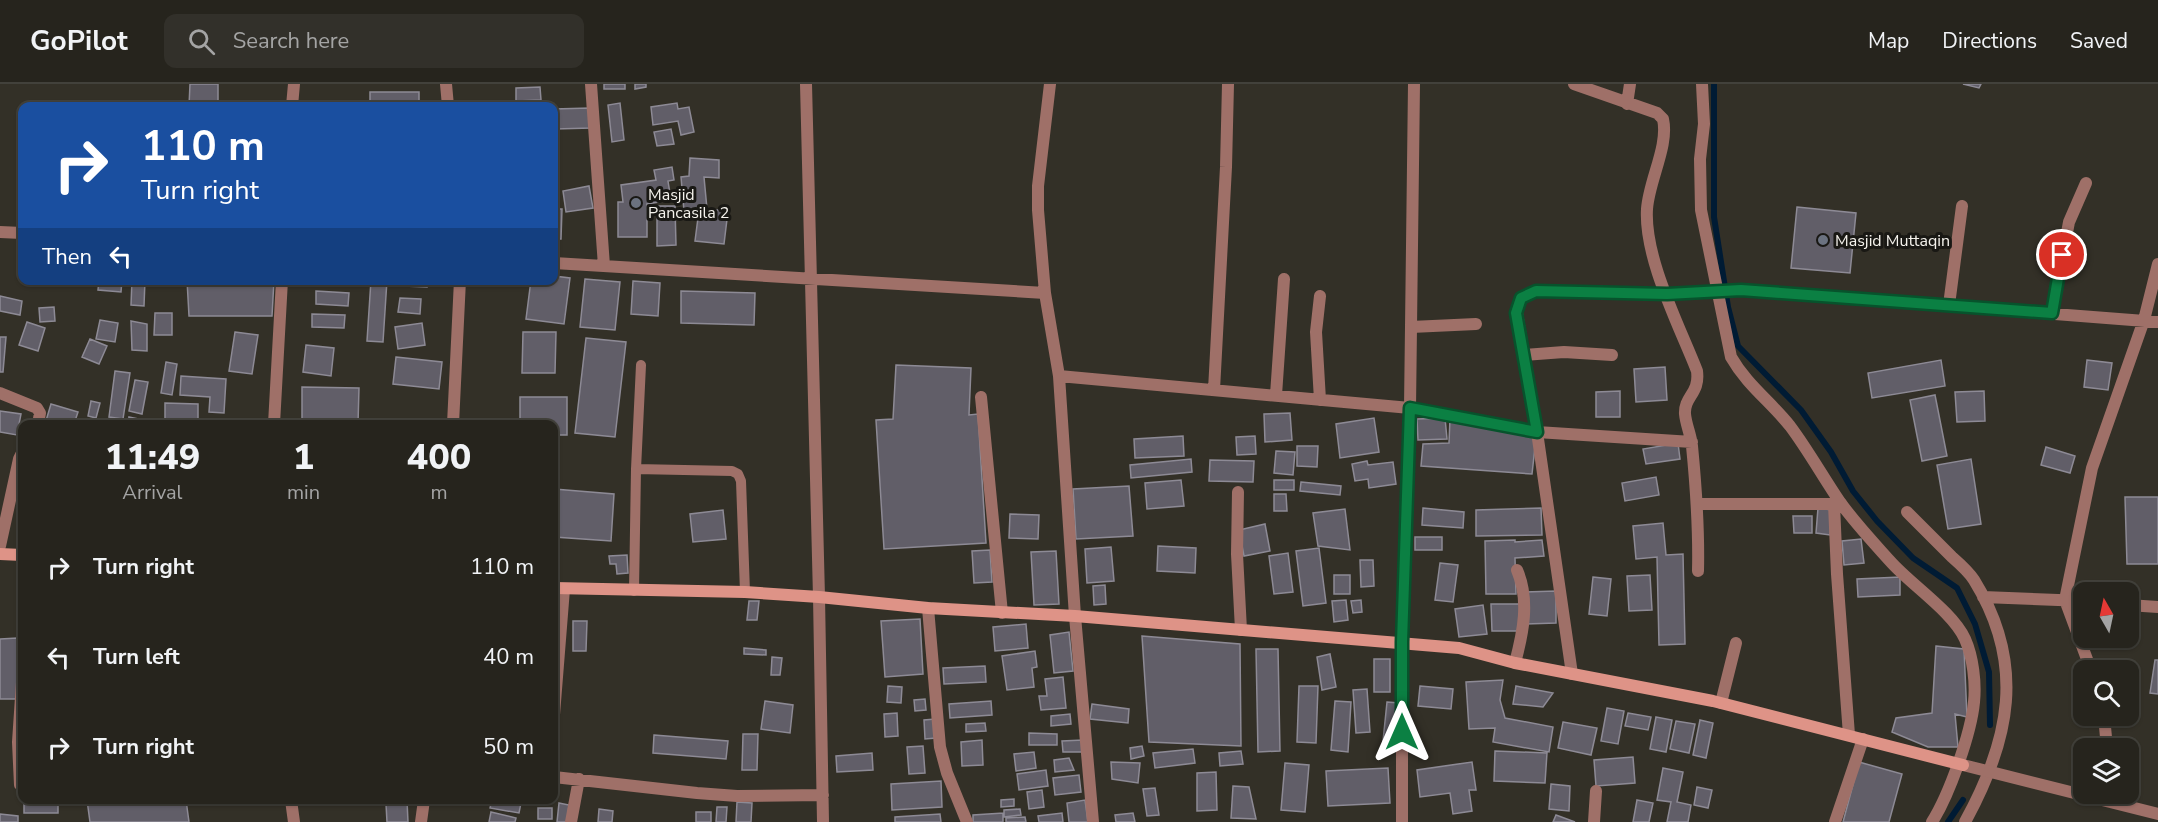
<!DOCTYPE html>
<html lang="en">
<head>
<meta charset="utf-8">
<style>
  body { margin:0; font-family:"Nunito Sans",sans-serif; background:#32302a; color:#f1f3f6; height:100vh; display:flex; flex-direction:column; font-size:22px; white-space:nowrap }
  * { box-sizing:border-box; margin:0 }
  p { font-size:20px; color:#a4a4a4 }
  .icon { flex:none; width:33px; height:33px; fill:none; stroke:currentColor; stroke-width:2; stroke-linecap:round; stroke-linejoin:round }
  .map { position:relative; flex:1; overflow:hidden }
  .sheet { position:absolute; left:18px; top:336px; width:540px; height:384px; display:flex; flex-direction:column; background:#26241d; border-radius:12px; box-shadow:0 2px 4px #0004,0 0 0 2px #42413b }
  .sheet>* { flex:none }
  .banner { position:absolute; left:18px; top:18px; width:540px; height:183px; border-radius:12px; box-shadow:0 2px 4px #0004,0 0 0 2px #42413b; background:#1a4fa0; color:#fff; overflow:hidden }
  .needle { width:39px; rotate:351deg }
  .buttons { position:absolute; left:2073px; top:498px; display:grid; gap:12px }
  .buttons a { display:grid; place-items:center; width:66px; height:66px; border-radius:12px; background:#26241d; box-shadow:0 2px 4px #0004,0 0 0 2px #42413b; font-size:30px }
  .pin { position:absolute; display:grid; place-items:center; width:51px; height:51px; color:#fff; margin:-26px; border:3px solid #fff; border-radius:50%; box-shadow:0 2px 6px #0007 }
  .me { position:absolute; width:66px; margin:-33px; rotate:0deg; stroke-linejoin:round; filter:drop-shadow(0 0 4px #0008) }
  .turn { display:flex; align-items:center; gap:21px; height:126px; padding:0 24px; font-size:27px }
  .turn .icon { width:78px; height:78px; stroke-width:2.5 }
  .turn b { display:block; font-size:42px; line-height:51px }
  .then { display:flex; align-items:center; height:57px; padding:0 24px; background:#0003; gap:12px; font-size:22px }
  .eta { display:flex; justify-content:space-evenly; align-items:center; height:102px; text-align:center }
  .eta b { font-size:36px; font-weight:800; line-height:42px }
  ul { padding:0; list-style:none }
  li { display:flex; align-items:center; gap:18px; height:90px; padding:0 24px }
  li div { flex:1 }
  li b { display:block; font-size:22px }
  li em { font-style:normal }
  header { display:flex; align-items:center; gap:36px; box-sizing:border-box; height:84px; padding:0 30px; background:#26241d; border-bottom:2px solid #42413b }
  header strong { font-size:28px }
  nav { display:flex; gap:33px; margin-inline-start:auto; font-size:21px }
  .search { width:420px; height:54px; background:#32302a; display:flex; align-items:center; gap:15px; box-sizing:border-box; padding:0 21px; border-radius:12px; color:#a4a4a4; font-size:22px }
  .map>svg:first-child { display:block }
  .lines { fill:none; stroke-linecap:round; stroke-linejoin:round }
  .stream { stroke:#001b34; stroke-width:6 }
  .building { fill:#615e68; stroke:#8d8a95; stroke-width:1.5 }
  .service { stroke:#9f7068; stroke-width:10 }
  .minor { stroke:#9f7068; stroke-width:12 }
  .tertiary { stroke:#9f7068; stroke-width:12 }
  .secondary { stroke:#de9387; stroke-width:12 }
  .route-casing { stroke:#07532c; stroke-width:15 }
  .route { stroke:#0b8043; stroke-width:10 }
  .worship-dot { fill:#6b7280; stroke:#191814; stroke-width:2 }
  .labels { text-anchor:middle; stroke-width:6; stroke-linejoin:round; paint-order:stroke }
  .poi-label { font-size:16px; fill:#f5f3ed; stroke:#191814; text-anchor:start }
</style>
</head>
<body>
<header>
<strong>GoPilot</strong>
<div class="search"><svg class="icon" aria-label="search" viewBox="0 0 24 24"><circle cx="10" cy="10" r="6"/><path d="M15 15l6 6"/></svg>Search here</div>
<nav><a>Map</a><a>Directions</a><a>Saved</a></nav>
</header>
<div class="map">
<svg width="2158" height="738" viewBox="0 0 2158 738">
  <rect width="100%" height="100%" fill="#333027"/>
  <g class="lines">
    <path class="stream" d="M1714 0V133L1728 223 1738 262 1801 326 1831 368 1853 407 1877 437 1913 474 1957 504 1975 540 1989 588 1990 641
      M1948 738 1963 716"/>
  </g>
  <path class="building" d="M190 0H218V20L269 21V22H189Z
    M604 0H625V5H604Z
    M635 0H646V3L635 5Z
    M1963 0H1981L1979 4Z
    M540 3 541 16 516 17V4Z
    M370 8H419V22H370Z
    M620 19 624 56 612 58 608 21Z
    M677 19 678 25 689 23 694 48 681 51 678 37 653 41 651 23Z
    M590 24 591 44 555 45 554 25Z
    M671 45 674 60 657 62 654 48Z
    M690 74 719 76V94L704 93 707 125 728 127 724 160 695 157 699 126 684 127 681 93 689 92Z
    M672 83 674 96 668 97 671 116 647 120V153H618V118H623L621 101 656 96 654 86Z
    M589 102 593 124 566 128 563 107Z
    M657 122H675L676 161 657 162Z
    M1797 123 1856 129 1850 189 1791 184Z
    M554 125H562L561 155H554Z
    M554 192 570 194 564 240 526 235 531 196H554Z
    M585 195 620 198 615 246 580 243Z
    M99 196H122L121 208 98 206Z
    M132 196H145L144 222 131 221Z
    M162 196H180V199H162Z
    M187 196H274L272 232H189Z
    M317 196H356V199Z
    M371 196H387L383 258 367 257Z
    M405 196H427V203L404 202Z
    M633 197 660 199 658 232 631 230Z
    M316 207 349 209 348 222 316 220Z
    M681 207 755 209 754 241 681 239Z
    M0 212 22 217 20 231 0 227Z
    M400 214 421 215 420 230 398 228Z
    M54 223 55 237 40 238 39 224Z
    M155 229H172V251H154Z
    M312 230 345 231 344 244 312 243Z
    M100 236 118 239 115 258 96 255Z
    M131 237 147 240V267L132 266Z
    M27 238 45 244 38 267 19 261Z
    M422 239 425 261 398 265 395 243Z
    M235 248 258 251 252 290 229 287Z
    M523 248H556L555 289H522Z
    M0 253H6L3 288H0Z
    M586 254 626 258 615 353 575 349Z
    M90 255 107 262 99 280 82 273Z
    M306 261 334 264 331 292 303 288Z
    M396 273 442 278 439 305 393 300Z
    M1941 276 1945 302 1872 314 1868 289Z
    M2087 276 2112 279 2108 306 2084 303Z
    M166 278 177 280 172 311 161 309Z
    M896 281 971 284 969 331 978 330 986 459 884 465 876 336 893 335Z
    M1665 283 1667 316 1636 318 1634 285Z
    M115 287 130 289 123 335 109 333Z
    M181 292 226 295 224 329 209 328 210 313 180 311Z
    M135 296 148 298 142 330 129 327Z
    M302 303 359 304 358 340H302Z
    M1620 307V333H1596V308Z
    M1984 307 1985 337 1957 338 1955 308Z
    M1935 311 1947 372 1922 377 1910 316Z
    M520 313H567V351H554V340H520Z
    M91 317 100 319 96 334 88 332Z
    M165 319 198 320V340H165Z
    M51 320 78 328 74 340H45Z
    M0 327 21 330 17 351 0 348Z
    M1290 329 1292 356 1265 358 1264 330Z
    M129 333 158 339V340H128Z
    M1374 334 1379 368 1340 374 1336 340Z
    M1445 334 1447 355 1418 356 1417 335Z
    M1450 335 1485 340 1536 354 1532 390 1421 382 1423 360 1449 359Z
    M1183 352 1184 372 1135 374 1134 355Z
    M1255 352 1256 370 1237 371 1236 353Z
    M1678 359 1680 375 1646 380 1643 365Z
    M1297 362H1318L1317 383 1297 382Z
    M2046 363 2075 372 2070 389 2041 381Z
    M1276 367 1295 368 1293 391 1274 389Z
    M1191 375 1192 388 1131 394 1130 381Z
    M1971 375 1981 440 1948 445 1937 381Z
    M1210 376 1254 377 1253 398 1209 397Z
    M1367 377 1368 381 1393 378 1396 400 1369 404 1368 395 1355 397 1352 380Z
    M1656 393 1659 411 1625 417 1622 399Z
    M1181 396 1184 422 1147 425 1145 399Z
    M1274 396H1294V406H1274Z
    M1301 398 1341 402 1340 411 1300 407Z
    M1129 402 1133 452 1076 455 1073 405Z
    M554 405 614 410 611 457 554 453Z
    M1274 410H1286L1287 427H1274Z
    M2125 413H2158V480H2127Z
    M19 417H22V450H20Z
    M1423 424 1464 428 1463 444 1422 441Z
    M1541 424 1542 451 1476 452V426Z
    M1818 424 1832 426 1830 451 1816 449Z
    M1345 425 1350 466 1318 462 1313 429Z
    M723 426 726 455 693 458 690 430Z
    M1010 430 1039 431 1038 455 1009 454Z
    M1793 432H1812V449H1794Z
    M1663 439 1666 471 1683 470 1685 560 1659 561 1657 473 1636 475 1633 442Z
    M1265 440 1270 467 1244 472 1239 446Z
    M1415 453H1442V466H1415Z
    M1861 455 1864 479 1844 481 1842 457Z
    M1515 456V458L1542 456 1544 472 1515 474 1516 510H1486L1485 457Z
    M1158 462 1196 464 1195 489 1157 487Z
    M1111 463 1114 497 1087 499 1085 465Z
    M1319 464 1326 519 1303 522 1296 467Z
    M990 466 992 498 974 499 972 467Z
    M1056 467 1059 520 1034 521 1031 468Z
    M1288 469 1293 508 1274 510 1269 472Z
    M627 471 628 489 617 490 616 480H610L609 472Z
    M1360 476H1373L1374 502 1361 503Z
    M1440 479 1458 481 1453 518 1435 516Z
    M1334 491H1350V510H1334Z
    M1650 491 1652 526 1629 527 1627 492Z
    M1593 493 1611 495 1607 532 1589 530Z
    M1900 493V511L1858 513 1857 495Z
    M1105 501 1106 520 1094 521 1093 502Z
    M1556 507V539L1526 540 1525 508Z
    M1346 516 1348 536 1334 538 1332 517Z
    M1361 516 1362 528 1353 529 1351 517Z
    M749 517H759L757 536H747Z
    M1491 520H1521V547H1492Z
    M1483 521 1487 550 1459 553 1455 525Z
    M920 535 923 590 885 593 881 537Z
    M573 537H587L586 567H573Z
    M1026 540 1028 564 995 567 993 543Z
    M1069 548 1073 587 1054 589 1050 551Z
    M1142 552 1240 560 1241 662 1149 658Z
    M17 554 18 615H0V555Z
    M1936 562 1964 565 1967 633 1955 630 1958 663H1928L1892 648 1896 634 1932 629Z
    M744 564 766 566V571L744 570Z
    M1256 565H1278L1280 667 1258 668Z
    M1035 567 1037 583 1032 584 1034 603 1007 606 1002 572Z
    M1330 570 1336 603 1322 606 1317 573Z
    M772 573 782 574 780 591H771Z
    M1374 575H1390V608H1374Z
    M2155 576H2158V610L2150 609Z
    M985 582 986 598 944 600 943 584Z
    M1063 593 1066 624 1041 626 1039 612H1047L1045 595Z
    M1503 596 1500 616 1505 634 1553 643 1549 668 1493 658 1495 644 1469 645 1466 598Z
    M888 602 902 603 901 619 887 618Z
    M1299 602H1318L1316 659 1297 658Z
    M1420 602 1453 605 1451 625 1418 622Z
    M1516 602 1553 609 1543 623 1513 620Z
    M1367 605 1370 648 1356 649 1353 606Z
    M925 615 926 626 915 627 914 616Z
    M765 617 793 621 790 649 761 645Z
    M991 617 992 631 950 634 949 620Z
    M1335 617 1351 618 1348 668 1331 666Z
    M1387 618 1399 619 1396 658 1383 657Z
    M1092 620 1129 625 1128 639 1090 635Z
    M1607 624 1624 627 1618 660 1601 657Z
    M897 629 898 652 885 653 884 630Z
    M1628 629 1651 633 1648 646 1625 642Z
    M1070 630 1071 640 1051 642V632Z
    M1656 633 1672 636 1666 668 1650 665Z
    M935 635 936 654 925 655 924 636Z
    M1700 636 1713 639 1706 674 1693 671Z
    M1676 637 1695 640 1689 669 1670 665Z
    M1563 638 1597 644 1591 671 1558 664Z
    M985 639 986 647 966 648V640Z
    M1029 649 1057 650V661H1029Z
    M743 650H758L757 686H742Z
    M654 651 728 657 726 675 653 669Z
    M982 656 983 681 962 682 961 658Z
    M1083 656 1084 668H1063L1062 657Z
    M923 662 925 689 909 690 907 663Z
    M1142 662 1144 672 1131 675 1130 664Z
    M1193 665 1195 679 1155 684 1153 669Z
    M1241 667 1243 680 1220 682 1219 669Z
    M1495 667 1547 669 1545 699 1494 697Z
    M1034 668 1036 684 1016 687 1014 670Z
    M872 669 873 686 837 688 836 672Z
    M1633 673 1635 699 1596 702 1594 676Z
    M1069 674 1074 686 1055 688 1054 676Z
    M1111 678 1140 679 1138 699 1112 695Z
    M1472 678 1476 706H1469L1472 727 1453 730 1450 709 1420 713 1417 686Z
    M1859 678 1902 690 1889 738H1843Z
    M1285 679 1309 681 1305 728 1281 726Z
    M1388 684 1390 719 1328 722 1326 687Z
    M1663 684 1683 688 1677 718 1691 721 1688 738H1667L1671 718 1657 716Z
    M1046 686 1048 702 1019 706 1017 690Z
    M1216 688 1217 726 1197 727V689Z
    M1079 691 1081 708 1055 711 1053 694Z
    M941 697 942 723 892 726 891 700Z
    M1551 700 1570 702 1569 727 1549 725Z
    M1233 702 1249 703 1256 735 1231 734Z
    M1697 703 1712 706 1708 724 1694 721Z
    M1155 704 1159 731 1147 732 1143 705Z
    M1042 706 1044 723 1029 725 1027 708Z
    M1014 715V722L1001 723V716Z
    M24 716H58V729H24Z
    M87 716H186L189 738H90Z
    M378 716H407L408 738H387L386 720H378Z
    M433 716H457L434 720Z
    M492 716 521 719 519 729 490 724Z
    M1085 716 1088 738H1069L1067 719Z
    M1637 716 1653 719 1649 738H1633Z
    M737 718 752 719 751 738H736Z
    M559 719 569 721 567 738H557Z
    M717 723H727L726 738H716Z
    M538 724H552V735H538Z
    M599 725 613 727 612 738H598Z
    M1020 725 1021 731 1004 733V726Z
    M491 728 516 734 515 738H489Z
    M696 728H711V738H696Z
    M1003 729V738H973V731Z
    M1062 729 1063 738H1039L1038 732Z
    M1133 729 1135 738H1116L1115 731Z
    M0 730 18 732V738H0Z
    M940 730 941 738H895V733Z
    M1556 731 1575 738H1553Z
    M1025 733 1026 738H1006V734Z"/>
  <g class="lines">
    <path class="service" d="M636 385 732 387 738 390 741 397 745 508
      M634 507 636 385 641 281
      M554 643 565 505
      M19 701 17 658 21 598V471"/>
    <path class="minor" d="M446 0 448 22
      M591 0 604 182
      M806 0 819 513 823 738
      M1050 0 1038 102V126L1045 209 1059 292 1075 532 1093 738
      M1574 0 1657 29 1663 35C1669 62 1649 96 1647 125 1644 174 1679 241 1697 287 1700 310 1684 312 1685 330 1686 341 1691 351 1692 362 1696 403 1699 445 1698 487
      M1702 0 1704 40 1700 75 1701 126 1731 273C1747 301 1770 317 1790 342 1808 366 1823 393 1840 418 1855 439 1873 458 1890 477 1910 500 1953 528 1965 555 1973 573 1976 599 1974 618 1971 650 1949 711 1932 738
      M1627 20 1630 0
      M0 148 22 149
      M554 179 1045 209
      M1320 212 1316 248 1320 316
      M1949 221 1962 122
      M2052 229 2069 138 2086 99
      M1411 243 1476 240
      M1523 271 1564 268 1612 271
      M1059 292 1410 324 1537 348 1692 358
      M1214 306 1226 83 1228 0
      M0 309 37 324 40 329 38 340
      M1276 311 1284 195
      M981 313 1002 529
      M453 340 460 196
      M1238 408 1237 470 1241 546
      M1841 419 1834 420 1837 490 1849 651
      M1697 420H1834
      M1907 428C1922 443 1937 458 1952 473 1960 480 1969 488 1974 496 2026 580 2010 656 1965 738
      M0 462 19 375 22 369
      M1983 513 2084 517
      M2128 521 2158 523
      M928 524 940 663 947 689 967 738
      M1515 579C1523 549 1530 516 1517 486
      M2091 586 2065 516 2092 384 2144 236 2158 180
      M1572 590 1537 348 1517 229C1519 215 1522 211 1536 207L1667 210 1741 206 2158 238
      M1721 619 1736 559
      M2104 632 2107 664
      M554 693 697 709 737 712 823 711
      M421 738 424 716
      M571 738 579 695
      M1402 738V558L1410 324 1414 0
      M1594 738 1596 707
      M1835 738 1863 655"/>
    <path class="tertiary" d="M292 22 294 0
      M274 340 282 196
      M1963 681 2158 730
      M291 716 294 738"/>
    <path class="secondary" d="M0 470 22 471
      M554 504 745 508 819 513 928 524 1075 532 1459 564 1515 579 1713 617 1963 681"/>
  </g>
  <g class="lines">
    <g class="route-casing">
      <path id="route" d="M1402 648V558L1410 324 1537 348 1516 229 1521 214 1536 207 1667 210 1741 206 2052 229 2062 171"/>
    </g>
    <use href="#route" class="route"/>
  </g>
  <g class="worship-dot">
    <circle cx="636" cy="119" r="6"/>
    <circle cx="1823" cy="156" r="6"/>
  </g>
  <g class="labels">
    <g class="poi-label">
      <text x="648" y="116">Masjid<tspan x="648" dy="18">Pancasila 2</tspan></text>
      <text x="1835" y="162">Masjid Muttaqin</text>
    </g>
  </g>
</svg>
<div class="buttons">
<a><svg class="needle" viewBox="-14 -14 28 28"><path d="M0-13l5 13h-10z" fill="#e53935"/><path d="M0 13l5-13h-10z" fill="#a4a4a4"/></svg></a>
<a><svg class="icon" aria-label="search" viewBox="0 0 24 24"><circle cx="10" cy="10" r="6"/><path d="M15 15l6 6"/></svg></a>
<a><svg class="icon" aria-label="layers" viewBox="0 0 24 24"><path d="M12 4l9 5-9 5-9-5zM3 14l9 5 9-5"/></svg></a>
</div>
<div class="pin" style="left:2062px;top:171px;background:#d93025"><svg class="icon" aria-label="arrive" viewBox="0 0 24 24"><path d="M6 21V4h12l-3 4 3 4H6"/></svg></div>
<svg class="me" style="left:1402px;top:648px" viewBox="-20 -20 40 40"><path d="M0-17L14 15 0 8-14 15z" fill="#0b8043" stroke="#fff" stroke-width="4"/></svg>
<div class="banner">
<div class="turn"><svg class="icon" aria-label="right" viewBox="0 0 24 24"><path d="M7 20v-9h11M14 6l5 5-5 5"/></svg><div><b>110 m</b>Turn right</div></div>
<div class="then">Then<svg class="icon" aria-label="left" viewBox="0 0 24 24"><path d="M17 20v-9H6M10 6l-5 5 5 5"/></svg></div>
</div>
<section class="sheet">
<div class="eta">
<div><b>11:49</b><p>Arrival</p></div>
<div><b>1</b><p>min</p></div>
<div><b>400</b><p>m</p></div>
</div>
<ul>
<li><svg class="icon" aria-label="right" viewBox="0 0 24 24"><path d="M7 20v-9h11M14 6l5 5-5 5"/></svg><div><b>Turn right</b></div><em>110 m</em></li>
<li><svg class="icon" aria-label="left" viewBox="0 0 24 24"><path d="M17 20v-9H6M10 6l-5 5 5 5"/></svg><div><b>Turn left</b></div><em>40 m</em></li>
<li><svg class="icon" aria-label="right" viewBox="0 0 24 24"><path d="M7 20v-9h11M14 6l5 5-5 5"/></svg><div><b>Turn right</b></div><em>50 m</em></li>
</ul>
</section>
</div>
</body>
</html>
